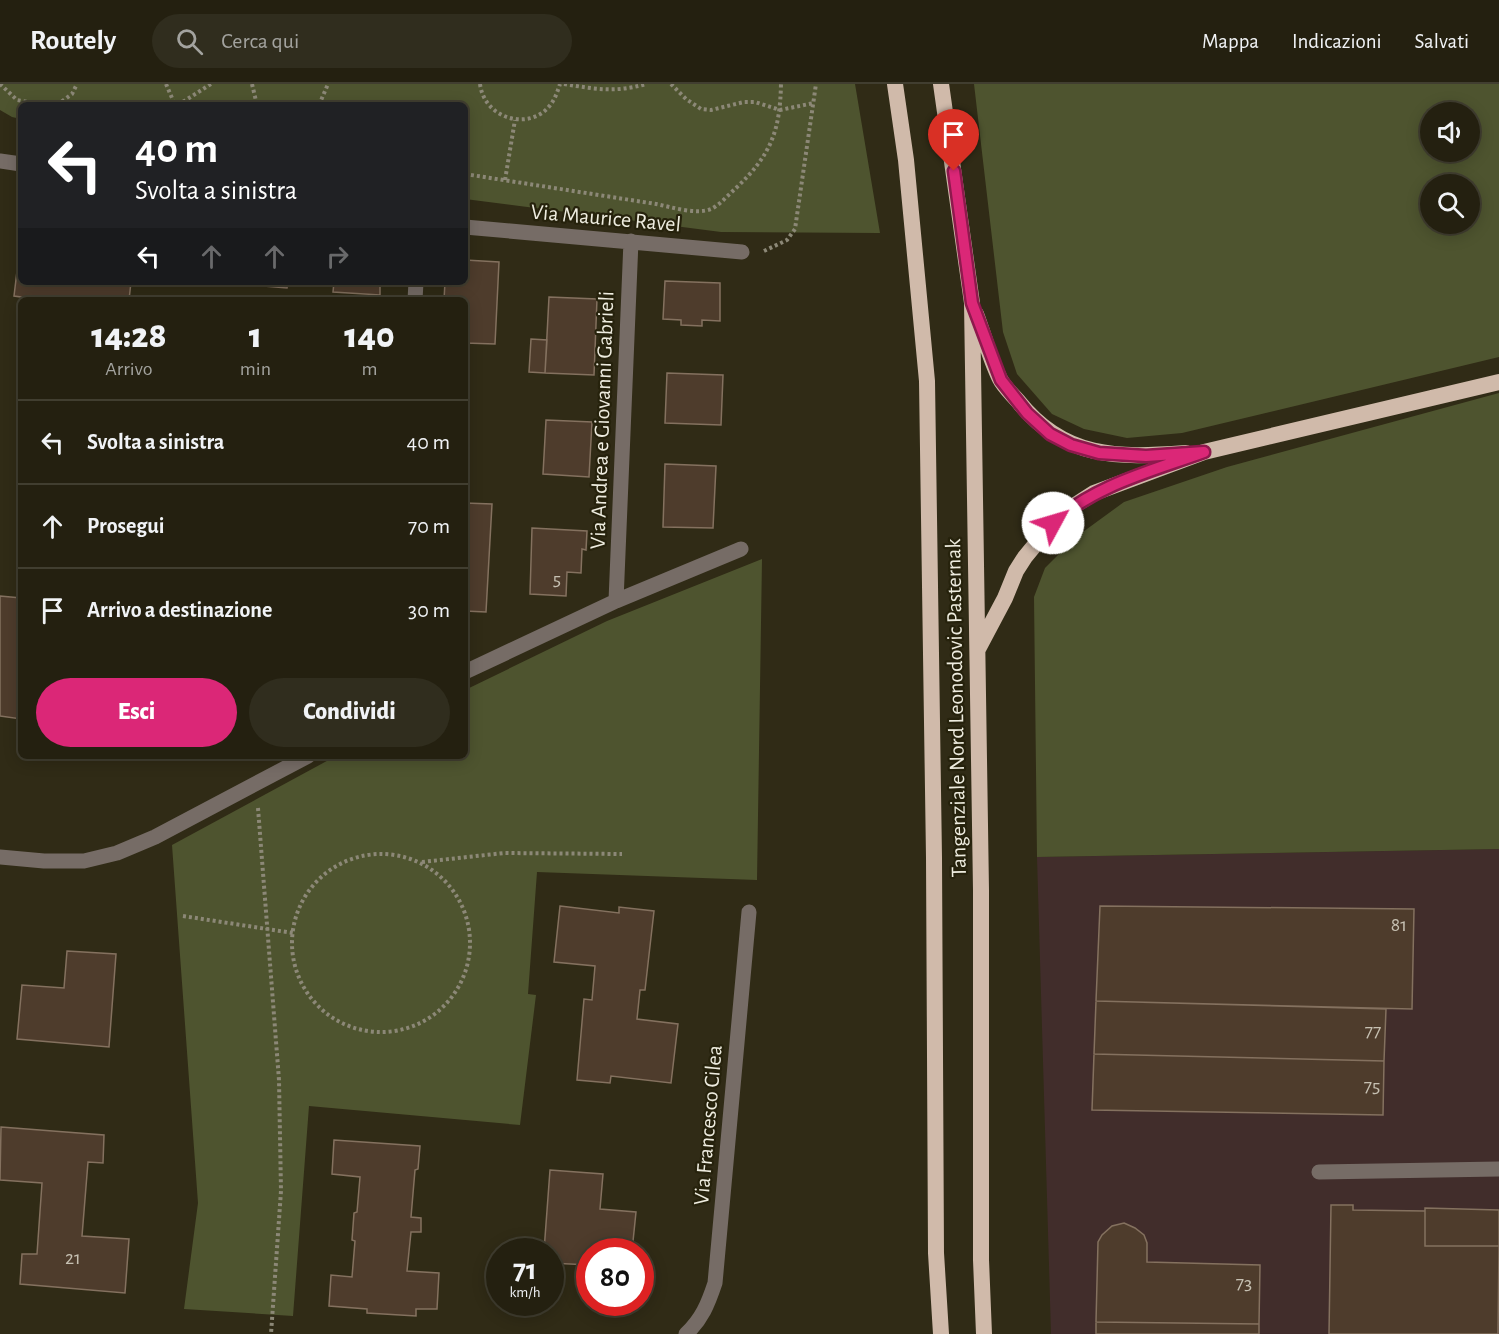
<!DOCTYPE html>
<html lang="it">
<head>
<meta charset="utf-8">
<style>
  body { margin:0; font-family:"Alegreya Sans",sans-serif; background:#302d1e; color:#f1f3f6; height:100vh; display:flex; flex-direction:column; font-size:22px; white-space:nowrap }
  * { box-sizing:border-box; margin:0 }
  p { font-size:20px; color:#a3a39f }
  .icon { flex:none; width:33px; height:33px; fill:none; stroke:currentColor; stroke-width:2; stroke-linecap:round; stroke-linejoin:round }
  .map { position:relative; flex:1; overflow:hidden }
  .side { position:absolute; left:18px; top:213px; width:450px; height:462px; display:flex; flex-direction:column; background:#242010; border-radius:9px; box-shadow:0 3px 15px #0003,0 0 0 2px #413e30 }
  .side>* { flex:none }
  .hud { position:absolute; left:18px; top:18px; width:450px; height:183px; border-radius:9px; box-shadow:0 3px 15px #0003,0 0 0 2px #413e30; background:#202124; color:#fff; overflow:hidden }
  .controls { position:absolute; left:1420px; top:18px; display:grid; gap:12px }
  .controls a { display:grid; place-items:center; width:60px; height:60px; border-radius:50%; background:#242010; box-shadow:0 3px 15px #0003,0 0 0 2px #413e30; font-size:30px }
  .speed { position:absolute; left:486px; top:1154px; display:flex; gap:12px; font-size:30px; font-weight:700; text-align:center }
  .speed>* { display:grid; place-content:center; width:78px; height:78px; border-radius:50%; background:#242010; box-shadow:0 3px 15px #0003,0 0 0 2px #413e30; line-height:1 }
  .speed small { font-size:15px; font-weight:400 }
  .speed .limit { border:9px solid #d22; background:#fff; color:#111 }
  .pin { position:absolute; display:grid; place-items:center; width:51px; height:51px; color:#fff; margin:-62px -26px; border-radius:50% 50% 50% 0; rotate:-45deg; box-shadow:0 0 6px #0007 }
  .pin .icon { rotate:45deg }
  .me { position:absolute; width:66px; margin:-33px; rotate:51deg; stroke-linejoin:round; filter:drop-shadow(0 0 4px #0008) }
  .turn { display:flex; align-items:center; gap:21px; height:126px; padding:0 18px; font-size:27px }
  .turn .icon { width:78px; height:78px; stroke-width:2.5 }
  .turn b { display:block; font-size:42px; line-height:51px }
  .lanes { display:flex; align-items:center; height:57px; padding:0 18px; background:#0003; justify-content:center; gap:30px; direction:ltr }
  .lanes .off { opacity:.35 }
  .eta { display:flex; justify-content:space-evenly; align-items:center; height:102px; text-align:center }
  .eta b { font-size:36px; font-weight:800; line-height:42px }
  .cta { display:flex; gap:12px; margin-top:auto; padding:12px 18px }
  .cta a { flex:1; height:69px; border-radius:36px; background:#db2777; color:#fff; font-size:24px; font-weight:800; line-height:69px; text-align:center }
  .cta a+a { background:#302d1e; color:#f1f3f6 }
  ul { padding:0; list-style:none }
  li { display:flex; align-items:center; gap:18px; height:84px; padding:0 18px; border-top:2px solid #413e30 }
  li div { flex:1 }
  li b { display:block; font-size:22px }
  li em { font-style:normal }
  header { display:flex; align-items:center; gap:36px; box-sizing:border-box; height:84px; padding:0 30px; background:#242010; border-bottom:2px solid #413e30 }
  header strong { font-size:28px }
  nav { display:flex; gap:33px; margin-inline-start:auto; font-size:21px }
  .search { width:420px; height:54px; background:#302d1e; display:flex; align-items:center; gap:15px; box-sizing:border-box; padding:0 21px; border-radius:33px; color:#a3a39f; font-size:22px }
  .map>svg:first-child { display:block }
  .industrial { fill:#412d2b }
  .green { fill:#4e542f; fill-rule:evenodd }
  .building { fill:#4e3c2c; stroke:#84715f; stroke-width:1.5 }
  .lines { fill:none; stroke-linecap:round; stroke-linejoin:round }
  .path { stroke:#8c8877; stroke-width:4; stroke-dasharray:3 3; stroke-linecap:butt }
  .minor { stroke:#766c66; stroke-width:15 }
  .trunk { stroke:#d0baaa; stroke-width:16 }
  .route-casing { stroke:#8e194d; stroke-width:15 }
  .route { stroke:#db2777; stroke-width:10 }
  .labels { text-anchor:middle; stroke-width:4.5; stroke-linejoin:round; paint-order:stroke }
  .number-label { font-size:20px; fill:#c6c0b2 }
  .street-label { font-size:22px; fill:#eeecdf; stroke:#26220c }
</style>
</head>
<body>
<header>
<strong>Routely</strong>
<div class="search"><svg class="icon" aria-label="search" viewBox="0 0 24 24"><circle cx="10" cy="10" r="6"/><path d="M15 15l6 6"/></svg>Cerca qui</div>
<nav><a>Mappa</a><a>Indicazioni</a><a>Salvati</a></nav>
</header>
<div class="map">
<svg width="1499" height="1250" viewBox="0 0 1499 1250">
  <rect width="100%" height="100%" fill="#302b16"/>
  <path class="industrial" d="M1499 765V1250H1051L1037 773Z"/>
  <path class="green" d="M0 0H855L880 149 721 148 465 115V21H21V35L12 33 0 26Z
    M974 0H1499V273L1182 349 1127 354 1084 345 1052 330 1017 290 1003 248ZM1431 28H1470V68H1431ZM1431 100H1470V140H1431Z
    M1499 309V765L1037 773 1034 513 1045 484 1076 453 1124 418 1227 383Z
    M762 475 757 796 537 788 528 910 536 911 520 1041 309 1022 293 1232 184 1225 198 1119 172 761 336 672H465V606L607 537Z"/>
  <path class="building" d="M21 154V198H131L129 216H44L14 212Z
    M465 176 499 178 495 260 465 259V216H444L445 198H465Z
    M665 197 720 199V237L702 236V242L681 241V236L663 235Z
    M241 198H288L287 204 241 200Z
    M334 198H380V211L333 208Z
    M549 213 597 215 594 291 545 289Z
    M531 255 547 256 545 289 529 288Z
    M667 289 723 291 721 341 665 339Z
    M546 336 592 338 589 393 543 390Z
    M665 380 716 382 713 444 663 443Z
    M465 419 492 420 486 528 465 527Z
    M532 444 587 447 586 466 582 465 581 489 567 488 566 512 530 510Z
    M0 512 21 514V635L0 632Z
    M560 822 619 829V823L654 827 645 906H640L637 935 678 940 671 999 611 992 610 999 577 996 584 915 592 916 595 882 554 878Z
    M1100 822 1414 825 1412 925 1096 917Z
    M67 867 116 870 109 963 17 955 22 901 64 904Z
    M1096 917 1386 925 1384 977 1094 970Z
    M1094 970 1384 977 1383 1031 1092 1026Z
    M1 1043 104 1051 103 1079 88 1078 82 1152 129 1155 125 1209 20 1200 22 1170H37L42 1099 0 1096Z
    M334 1056 420 1062 418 1085 415 1086 411 1133 421 1134V1148H411L407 1187 439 1189 437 1225H416V1232L367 1229V1225L329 1222 331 1191 352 1193 355 1157 352 1156 354 1129 357 1128 360 1093 332 1090Z
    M550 1086 603 1090 600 1125 636 1128 632 1167H590V1181L550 1179V1167H544Z
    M1331 1121H1353V1126L1425 1127V1162H1499L1498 1250H1329Z
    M1425 1124 1499 1126V1162H1425Z
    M1124 1139 1135 1144 1144 1151 1147 1159V1178L1260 1181 1259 1240 1096 1238 1098 1158 1102 1151 1112 1142Z
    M1096 1238 1259 1240V1250H1096Z"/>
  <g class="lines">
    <path class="path" d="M0 0 17 16 45 21
      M166 0 175 21
      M252 0 257 21
      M480 0C485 38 535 48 553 17 556 12 558 6 560 0
      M564 0C595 5 615 9 646 0
      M671 0 686 15 701 25 711 26 744 18H755L780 26 814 19
      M57 21 72 10 77 0
      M178 21 211 0
      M319 21 328 0
      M465 90 656 120C671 123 696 131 711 125 720 121 729 110 736 104 771 71 780 47 781 0
      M505 96 515 36
      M764 167 787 156 795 145 816 0
      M258 724 279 996 281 1107 271 1250
      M292 859a89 89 0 1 1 178 0a89 89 0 1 1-178 0Z
      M422 778 504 769 622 770
      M183 832 293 849"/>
    <path class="minor" d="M0 77 21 80
      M465 143 742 168
      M415 216 416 198
      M616 517 631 157
      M465 588 616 517 741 465
      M0 773 44 777H84L117 769 155 753 308 672
      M1319 1088 1499 1085
      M686 1250C702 1235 708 1220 715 1199L749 828"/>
    <path class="trunk" d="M895 0 906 76 927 297 934 774 936 1169 941 1250
      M941 0 972 219 981 806V1176L984 1250
      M976 230C984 251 990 275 1000 295 1004 303 1012 310 1018 317 1064 375 1117 374 1186 369
      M978 565 1005 514 1016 487 1025 473 1053 439 1069 425 1094 409 1204 368 1499 298"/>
  </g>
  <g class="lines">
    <g class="route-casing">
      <path id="route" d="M954 87 972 219 1001 296 1027 329 1050 350 1071 361 1099 369 1146 372 1204 368C1152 387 1095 401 1053 439"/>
    </g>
    <use href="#route" class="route"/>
  </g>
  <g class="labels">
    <g class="number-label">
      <text x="557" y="501">5</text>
      <text x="1399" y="847">81</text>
      <text x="1373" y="953">77</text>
      <text x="1372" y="1008">75</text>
      <text x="73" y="1180">21</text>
      <text x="1244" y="1205">73</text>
    </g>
    <g class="street-label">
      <text transform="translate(606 133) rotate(5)" y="8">Via Maurice Ravel</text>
      <text transform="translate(601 336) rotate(-88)" y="8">Via Andrea e Giovanni Gabrieli</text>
      <text transform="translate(955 624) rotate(-91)" y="8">Tangenziale Nord Leonodovic Pasternak</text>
      <text transform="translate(707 1041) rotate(-85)" y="8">Via Francesco Cilea</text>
    </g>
  </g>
</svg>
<div class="controls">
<a><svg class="icon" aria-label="sound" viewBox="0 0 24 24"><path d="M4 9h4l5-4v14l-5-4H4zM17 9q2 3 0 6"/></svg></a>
<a><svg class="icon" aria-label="search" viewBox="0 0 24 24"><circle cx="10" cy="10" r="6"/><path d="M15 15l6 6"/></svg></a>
</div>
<div class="speed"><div>71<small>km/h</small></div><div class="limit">80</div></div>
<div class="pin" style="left:954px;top:87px;background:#d93025"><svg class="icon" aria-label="arrive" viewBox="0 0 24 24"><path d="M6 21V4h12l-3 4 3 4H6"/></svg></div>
<svg class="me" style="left:1053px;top:439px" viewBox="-20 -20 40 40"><circle r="19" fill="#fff"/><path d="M0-13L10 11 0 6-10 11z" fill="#db2777"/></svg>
<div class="hud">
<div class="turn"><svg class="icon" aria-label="left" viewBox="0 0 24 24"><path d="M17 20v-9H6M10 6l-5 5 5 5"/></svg><div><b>40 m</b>Svolta a sinistra</div></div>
<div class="lanes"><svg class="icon" aria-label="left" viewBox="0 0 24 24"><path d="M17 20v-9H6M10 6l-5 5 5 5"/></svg><svg class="icon off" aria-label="ahead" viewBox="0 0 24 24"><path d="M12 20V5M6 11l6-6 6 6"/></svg><svg class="icon off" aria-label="ahead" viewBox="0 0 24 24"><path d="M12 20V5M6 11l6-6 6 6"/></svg><svg class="icon off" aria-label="right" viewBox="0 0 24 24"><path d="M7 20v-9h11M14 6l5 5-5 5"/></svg></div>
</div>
<section class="side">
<div class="eta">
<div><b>14:28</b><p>Arrivo</p></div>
<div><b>1</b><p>min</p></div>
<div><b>140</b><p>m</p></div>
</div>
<ul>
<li><svg class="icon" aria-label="left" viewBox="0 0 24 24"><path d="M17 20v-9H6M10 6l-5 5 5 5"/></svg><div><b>Svolta a sinistra</b></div><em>40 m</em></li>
<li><svg class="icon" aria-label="ahead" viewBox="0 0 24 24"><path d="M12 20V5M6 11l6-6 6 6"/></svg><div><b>Prosegui</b></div><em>70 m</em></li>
<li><svg class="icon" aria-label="arrive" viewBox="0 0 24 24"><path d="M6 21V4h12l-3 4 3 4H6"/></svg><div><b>Arrivo a destinazione</b></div><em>30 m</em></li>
</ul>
<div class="cta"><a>Esci</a><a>Condividi</a></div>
</section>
</div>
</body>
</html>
